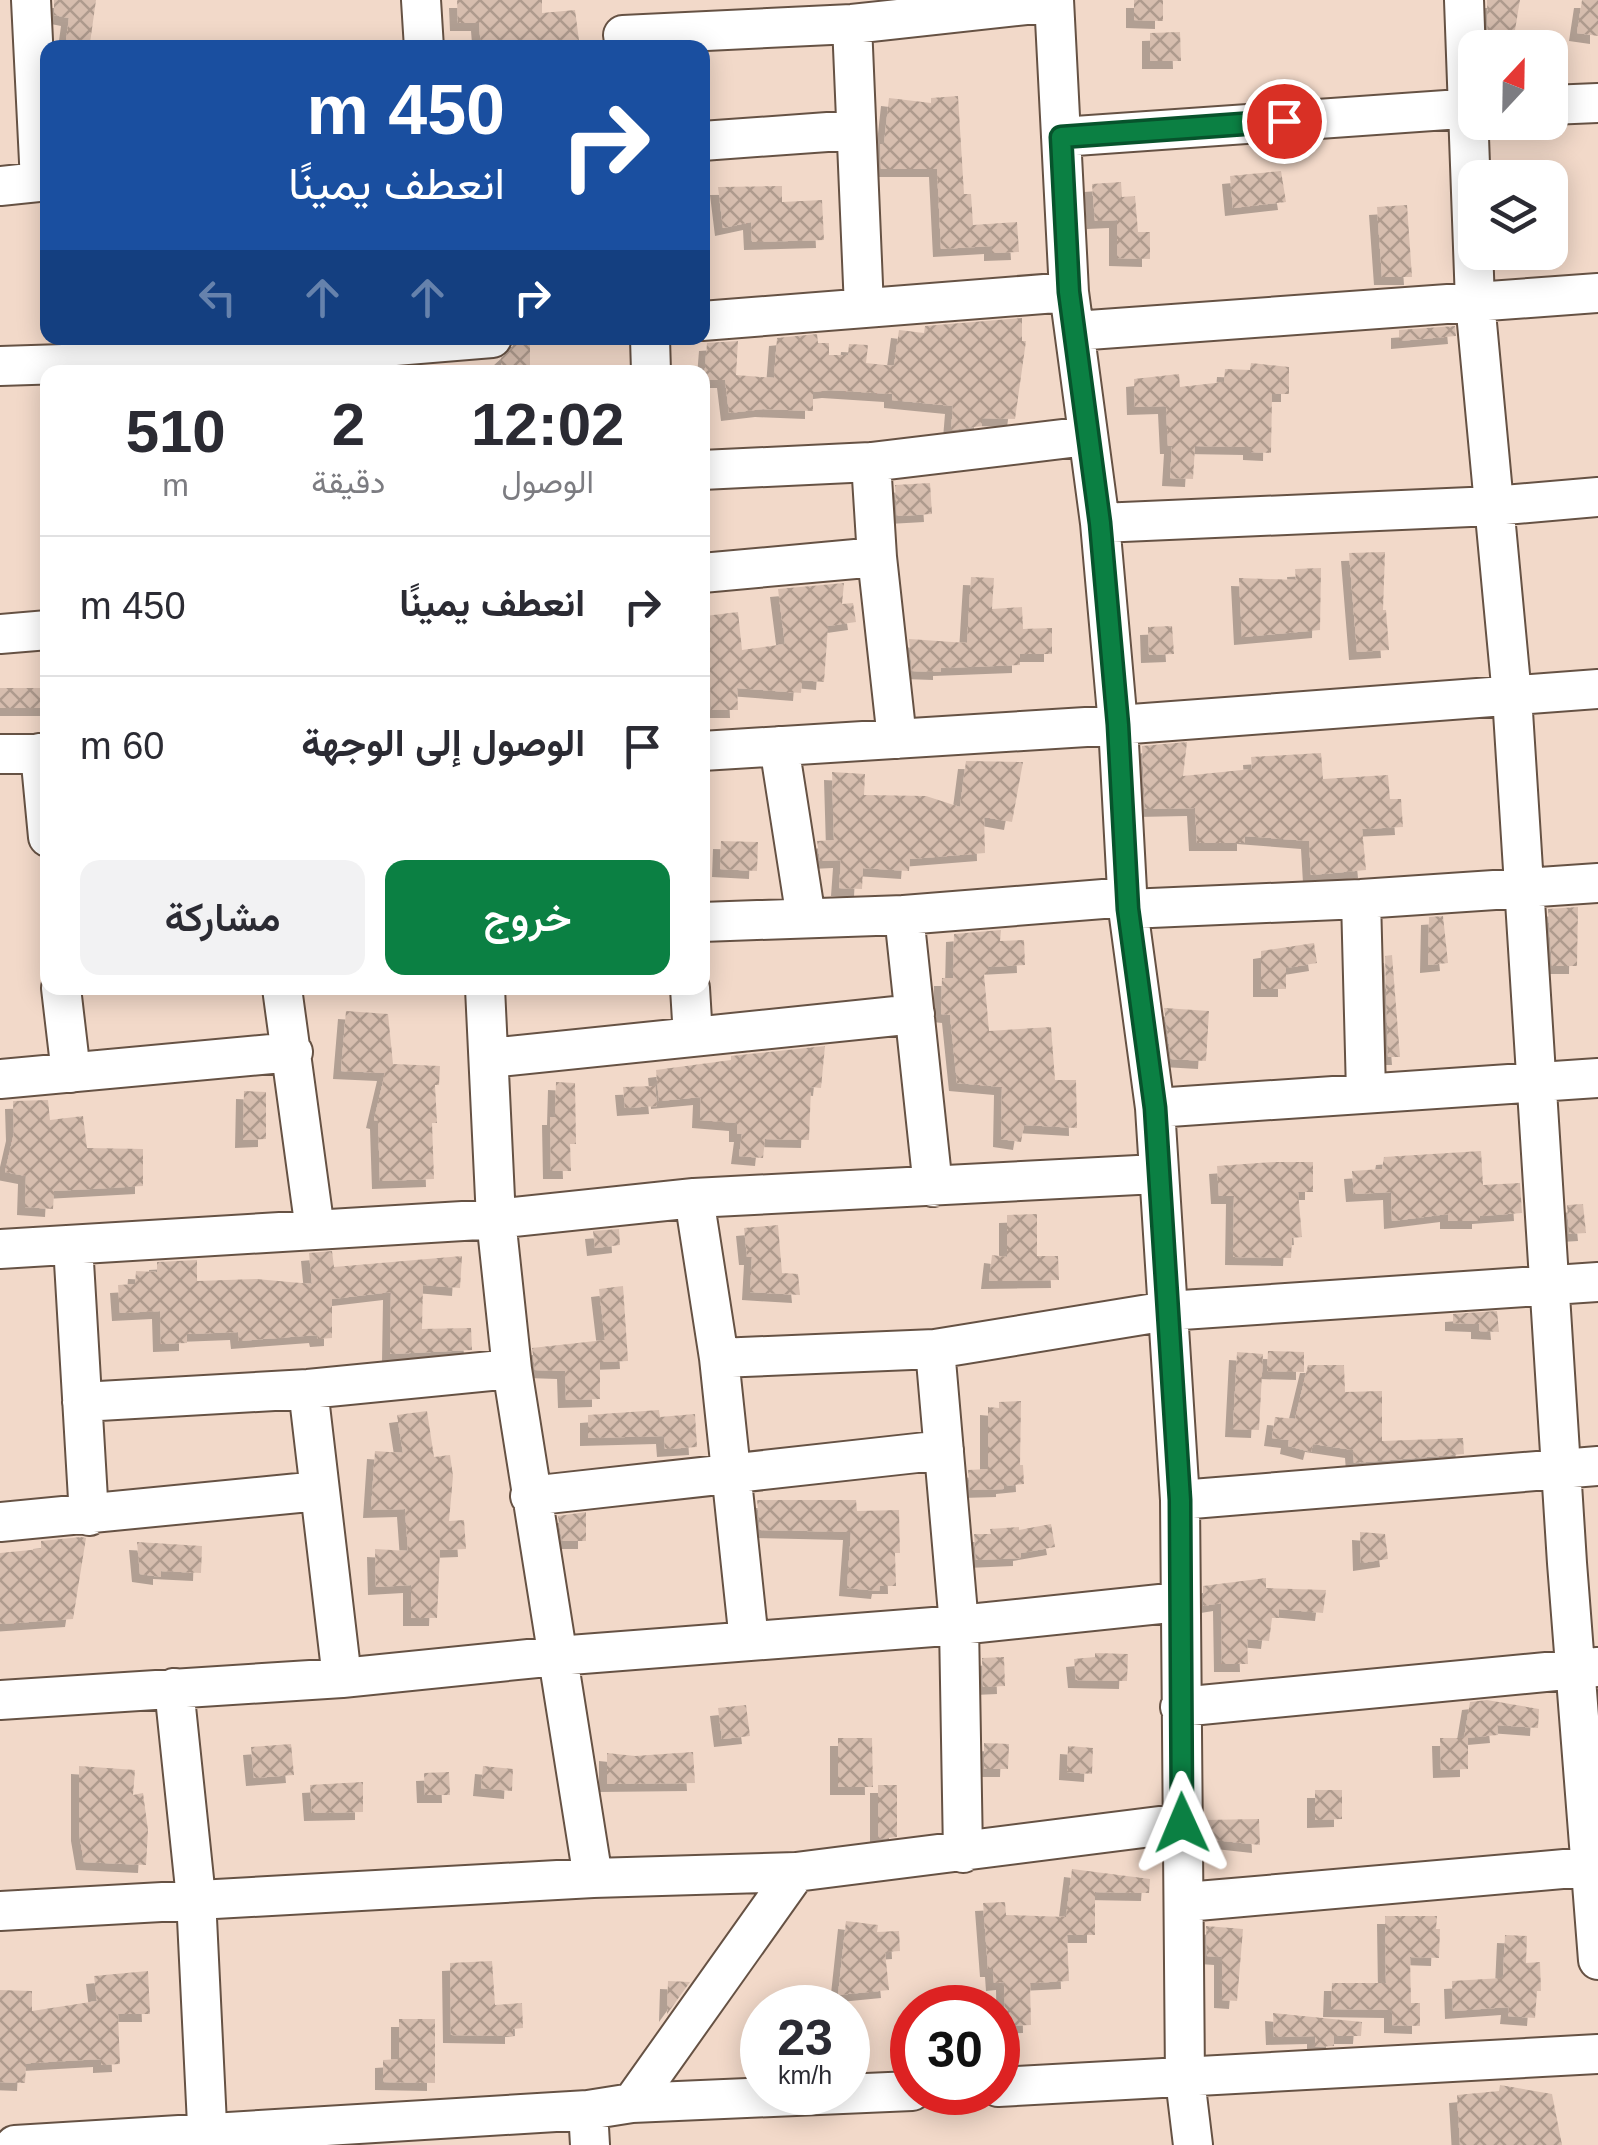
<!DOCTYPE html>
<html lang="ar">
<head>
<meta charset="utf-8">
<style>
  body { margin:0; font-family:Helvetica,Vazirmatn,sans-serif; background:#f2f2f3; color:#2b2b33; direction:rtl; height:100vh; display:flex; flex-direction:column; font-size:38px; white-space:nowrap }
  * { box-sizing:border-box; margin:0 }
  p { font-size:32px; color:#7c7c81 }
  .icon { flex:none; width:55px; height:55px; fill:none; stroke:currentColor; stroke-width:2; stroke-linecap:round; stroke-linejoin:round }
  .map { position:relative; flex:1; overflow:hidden; direction:ltr }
  .drawer { position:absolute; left:40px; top:365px; width:670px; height:630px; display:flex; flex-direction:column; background:#fff; border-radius:20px; box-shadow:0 5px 25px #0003; direction:rtl }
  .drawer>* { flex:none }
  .hud { position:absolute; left:40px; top:40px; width:670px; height:305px; border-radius:20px; box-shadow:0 5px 25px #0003; direction:rtl; background:#1a4fa0; color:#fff; overflow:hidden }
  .needle { width:65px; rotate:22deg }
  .buttons { position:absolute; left:1458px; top:30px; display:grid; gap:20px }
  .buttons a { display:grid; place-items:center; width:110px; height:110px; border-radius:20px; background:#fff; box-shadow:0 5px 25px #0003; font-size:50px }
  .speed { position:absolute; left:740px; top:1985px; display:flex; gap:20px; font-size:50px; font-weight:700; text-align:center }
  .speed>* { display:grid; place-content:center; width:130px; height:130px; border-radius:50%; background:#fff; box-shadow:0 5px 25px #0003; line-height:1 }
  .speed small { font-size:25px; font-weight:400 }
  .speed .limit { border:15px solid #d22; background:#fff; color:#111 }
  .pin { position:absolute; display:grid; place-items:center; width:85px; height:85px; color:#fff; margin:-42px; border:5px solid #fff; border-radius:50%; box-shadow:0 2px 10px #0007 }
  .me { position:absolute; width:110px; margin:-55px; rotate:359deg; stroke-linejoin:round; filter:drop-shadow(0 0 8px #0008) }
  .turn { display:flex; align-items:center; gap:35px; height:210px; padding:0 40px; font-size:45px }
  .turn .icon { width:130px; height:130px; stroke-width:2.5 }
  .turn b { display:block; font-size:70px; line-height:85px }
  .lanes { display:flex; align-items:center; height:95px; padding:0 40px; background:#0003; justify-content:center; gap:50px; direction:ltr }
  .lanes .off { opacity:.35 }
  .eta { display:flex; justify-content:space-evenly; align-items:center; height:170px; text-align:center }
  .eta b { font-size:60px; font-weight:600; line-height:70px }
  .button { display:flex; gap:20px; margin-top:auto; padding:20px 40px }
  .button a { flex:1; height:115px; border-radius:20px; background:#0b8043; color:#fff; font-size:40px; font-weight:600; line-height:115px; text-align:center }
  .button a+a { background:#f2f2f3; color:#2b2b33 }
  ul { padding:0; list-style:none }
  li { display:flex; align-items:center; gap:30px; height:140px; padding:0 40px; border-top:2px solid #e1e1e2 }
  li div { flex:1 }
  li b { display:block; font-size:38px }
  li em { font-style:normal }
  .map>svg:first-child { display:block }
  .building { fill:url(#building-cross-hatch); filter:url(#shadow) }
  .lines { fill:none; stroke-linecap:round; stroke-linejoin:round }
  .minor-casing { stroke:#665244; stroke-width:42 }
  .minor { stroke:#fff; stroke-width:38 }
  .route-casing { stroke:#07532c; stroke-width:25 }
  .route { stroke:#0b8043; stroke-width:18 }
</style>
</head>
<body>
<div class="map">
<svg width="1598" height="2145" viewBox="0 0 1598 2145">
  <defs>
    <pattern id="building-cross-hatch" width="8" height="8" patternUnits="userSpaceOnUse" patternTransform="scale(2.5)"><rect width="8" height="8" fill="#d6bdae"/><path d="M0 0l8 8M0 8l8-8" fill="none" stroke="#ae9a8d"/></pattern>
    <filter id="shadow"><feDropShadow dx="-8" dy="8" stdDeviation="0" flood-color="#0004"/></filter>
  </defs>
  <rect width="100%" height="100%" fill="#f2d9c9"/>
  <path class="building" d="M54 0H96L90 43 66 40 69 18 54 15Z
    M457 0H542V13L575 10 580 48H481L479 23H458Z
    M1134 0H1163V21L1134 20Z
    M1487 0H1520L1512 48H1488Z
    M1582 0H1598V36L1577 33Z
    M1180 32 1181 61H1150V33Z
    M958 96 964 194H971L973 225 1017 222 1019 252 992 253V246L941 249 937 169H881L880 144H884L889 98 931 103V98Z
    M1281 171 1286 202 1233 208 1230 176Z
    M1121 182 1122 197 1135 196 1138 232H1150V259L1117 258V220L1095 221 1092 184Z
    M782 186V202L822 200 824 240 752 242 751 222 723 228 718 187Z
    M1407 205 1412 277H1382L1377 207Z
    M1022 318V341H1026L1015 419 982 418V426L951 430 953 406 892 400V394L830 390 813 392V411L763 409 729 413 725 380H704L707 343 738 341 736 375 774 378 777 338 817 334 818 343H829V355H848L849 344 868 345 866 363 894 366 899 330 924 333 925 326Z
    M1455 326 1456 336 1399 341V330Z
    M514 339H530V365H501V358L512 348Z
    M1251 363 1289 367V394H1272L1271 453 1251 452V447L1195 446 1193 479 1170 478 1172 446H1168L1166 406 1135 407 1134 379 1179 374 1180 387 1224 382 1225 369 1250 370Z
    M930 483 932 514 897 516 895 485Z
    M1385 552 1383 610H1386L1389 650 1357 652 1349 553Z
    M1321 568 1320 630 1242 637 1239 578 1296 580 1295 569Z
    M971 577 994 578 992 609 1022 607 1023 629 1052 628V654H1020V665L941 668V672L912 671 909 639 967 643Z
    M844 583 842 604 853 603 856 622 828 626 824 682 802 680 801 693 737 688 738 710H711L709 646 705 616 738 612 742 650 785 644 778 589Z
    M1172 626 1174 654 1149 655 1148 627Z
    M0 688H48V708H0Z
    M1187 742 1183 776 1252 769 1251 757 1321 753 1323 779 1388 775 1390 799H1401L1403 827 1362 829 1366 870 1311 875 1309 841 1245 836V843H1197L1195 808 1145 809 1142 746Z
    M966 761 1023 762 1012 822 984 817 985 853 910 859 909 871 863 868 862 889 839 888 841 860 820 861 817 841 834 840 832 772 865 774 864 795 926 796 960 807Z
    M721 841 758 842 757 871 720 869Z
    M1578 907 1577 966H1552L1548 909Z
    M1443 916 1448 963 1428 965 1429 917Z
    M1001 930 1000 941 1024 940 1025 965 988 967V974H984L989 1031 1051 1027 1055 1080H1076L1077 1128 1024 1125 1021 1142 1001 1139 1002 1087 957 1083 950 1015 941 1014 942 978H953L954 934Z
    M1314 943 1317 963 1286 968V989H1261V951Z
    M1392 955 1400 1057H1388L1385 956Z
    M1164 1008 1209 1011 1206 1061 1171 1059Z
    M346 1011 388 1014 393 1064 440 1066 439 1085H435L437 1123H432L434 1179 380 1181 378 1121 374 1120 385 1073 341 1071Z
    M825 1046 821 1088 811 1087 809 1140 765 1139 763 1158 739 1156 742 1134H737V1123L700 1120 701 1097 659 1101 656 1070 731 1060V1056Z
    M556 1082 575 1083 576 1144H570L571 1171H551L550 1117H555Z
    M655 1086 657 1106 625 1108 623 1087Z
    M244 1091 266 1092V1139L243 1140Z
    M48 1100 50 1120 83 1116 87 1148 143 1149V1186L54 1191 53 1209 25 1207 26 1176 5 1172 14 1133 13 1101Z
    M1481 1151 1483 1185 1520 1183 1522 1213 1480 1216V1221H1448V1214L1392 1221 1391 1192 1354 1194 1352 1171 1382 1169 1384 1157Z
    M1273 1162H1313V1192H1298L1302 1237 1292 1238 1291 1258 1233 1257 1234 1196H1219L1217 1166Z
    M1583 1204 1586 1233 1569 1234 1567 1205Z
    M1037 1214V1256H1058L1059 1280 989 1281 992 1255 1007 1257V1215Z
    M778 1225 782 1273 798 1274 800 1295 750 1292 752 1257H747L744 1228Z
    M619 1229 620 1245 595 1248 593 1231Z
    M332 1251 334 1267 462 1256 460 1288 423 1285 422 1329 471 1328 472 1350 390 1354 391 1292 332 1299V1338L318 1339 317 1335 239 1341 238 1332 187 1334V1343L161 1344 160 1311 120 1313 118 1285 135 1284 136 1271 157 1272V1262L197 1260V1281L256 1279 312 1284 309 1253Z
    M623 1286 628 1361 600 1362V1399L566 1400 565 1371 535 1370 532 1348 605 1340 599 1289Z
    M1497 1311 1499 1332 1479 1331V1324L1453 1323V1314Z
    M1268 1351 1304 1352V1372L1267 1371Z
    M1237 1352 1263 1354 1259 1430 1233 1429Z
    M1308 1365H1344L1345 1392 1382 1391V1441L1463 1438 1464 1454 1354 1463 1353 1450 1313 1444 1311 1452 1288 1446 1289 1440 1272 1438 1275 1417 1295 1419Z
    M1021 1401 1020 1465H1023L1024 1484 1004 1486V1489L970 1490 968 1470 988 1469V1407L999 1408V1402Z
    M659 1410 660 1417 695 1414 697 1447 665 1449 664 1436 588 1438V1415Z
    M427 1411 434 1457 450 1455 453 1476 449 1521 464 1520 466 1549 440 1550 437 1618H411V1585L376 1587 375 1549 408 1551 405 1509 371 1510 375 1451 403 1453 397 1415Z
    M757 1500H856L857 1511 899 1510 900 1553H895L896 1586H880L879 1591 847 1588 851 1532 760 1530Z
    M586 1512V1541H562L558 1516Z
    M1051 1524 1055 1547 1021 1553V1558L976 1560 974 1534H991L990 1529 1019 1527V1530Z
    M1360 1532 1385 1534 1388 1559 1361 1563Z
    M81 1537 86 1538 73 1619 0 1624V1553L41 1549V1541Z
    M137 1542 202 1546 201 1573 161 1571V1577L140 1574Z
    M1266 1578V1588L1326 1590 1323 1613 1279 1609V1618H1272L1269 1641 1247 1639 1248 1664H1222L1221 1603 1203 1606V1586Z
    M1095 1653 1128 1654 1127 1681 1076 1680 1074 1659 1095 1657Z
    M1004 1657 1005 1686 983 1687 982 1658Z
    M1487 1700 1539 1709 1538 1728 1497 1725 1498 1735 1464 1738 1470 1702Z
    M746 1705 750 1736 722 1739 718 1708Z
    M838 1738H872L873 1787H838Z
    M1440 1738H1468V1769L1441 1770Z
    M984 1743 1009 1744 1008 1769H984Z
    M291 1744 294 1775 254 1778 251 1747Z
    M1068 1746 1093 1748 1092 1774 1067 1772Z
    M693 1752 695 1783 607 1784V1753L635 1756Z
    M79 1766 135 1770 133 1795 143 1793 148 1830 146 1865 84 1862 79 1833Z
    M483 1766 513 1769 512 1791 481 1788Z
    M449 1772 450 1795H425L424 1773Z
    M363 1782V1812L312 1813 310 1785Z
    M878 1785H897V1837L878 1839Z
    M1315 1790H1342V1819L1315 1820Z
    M1259 1819 1260 1845 1205 1839V1820Z
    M1072 1869 1150 1879 1149 1893 1095 1892V1935H1067L1069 1981 1030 1983 1031 2025 1005 2026 1004 1982 994 1983 993 1969H988L983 1903 1005 1902 1006 1915 1066 1917Z
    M1385 1916H1437L1436 1929H1440L1439 1958 1410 1957 1411 2003H1420V2026L1392 2025V2010L1331 2009 1332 1983H1386Z
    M846 1921 878 1925 877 1932 899 1931 900 1951 885 1952 889 1990 838 1995Z
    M1206 1926 1243 1929 1237 2001 1222 2000V1957L1207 1956Z
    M1505 1935 1527 1936 1526 1963 1540 1962 1541 1991H1537L1535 2018 1508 2016 1509 2007 1453 2011 1452 1981 1503 1978Z
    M492 1961 495 2005 522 2003 523 2028 513 2029V2036L451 2035 450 1963Z
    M148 1971 150 2014H118L120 2064 101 2065V2059L31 2063 26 2064 25 2083 0 2082V1990L32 1991V2011L97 2001 94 1976Z
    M668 1981 690 1982 667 2014Z
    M1273 2013 1362 2022 1361 2036H1334V2046L1315 2047V2036L1274 2037Z
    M399 2019H435V2083L383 2082V2060L399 2059Z
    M1500 2085 1552 2094 1562 2145H1460L1457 2095 1499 2091Z"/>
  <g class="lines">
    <g class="minor-casing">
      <path id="minor" d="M31 0 40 182
        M421 0 424 48
        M1054 0 1069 292 1100 523 1118 725 1128 909 1155 1108 1180 1500 1185 2079 1193 2145
        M1464 0 1475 302 1512 696 1567 1563 1598 1960
        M852 24 864 308
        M623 35 852 24 1054 2
        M1550 105 1598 103
        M1061 137 1475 108
        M702 141 855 130
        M0 186 48 181
        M702 321 1069 292
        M1075 331 1598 293
        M650 338 651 372
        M0 366 250 358 492 338
        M871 462 877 557 897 739
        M702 470 871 462 1087 436
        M1100 523 1493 506 1598 497
        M702 573 877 557
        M0 634 48 630
        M779 746 806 918
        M702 751 1118 725 1598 689
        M40 753 48 837
        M0 754H48
        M1361 899 1366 1092
        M1128 909 1361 899 1598 883
        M904 915 933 1187
        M702 922 904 915 1128 897
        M61 988 71 1073
        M282 988 315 1230
        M485 988 496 1219 512 1369 593 1878
        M690 988 693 1037
        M490 1058 915 1014
        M0 1079 293 1052
        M1155 1108 1598 1078
        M694 1198 719 1358 749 1641
        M73 1245 89 1516
        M0 1249 496 1219 694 1198 1157 1174
        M935 1349 959 1625 963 1853
        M719 1358 935 1349 1167 1311 1598 1282
        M308 1389 342 1678
        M82 1402 308 1389 512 1369
        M530 1496 944 1450
        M1180 1500 1598 1466
        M0 1522 319 1491
        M174 1688 196 1898 208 2145
        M0 1700 342 1678 557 1656 959 1625 1179 1602
        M1180 1707 1598 1667
        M1186 1902 1598 1866
        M0 1911 593 1878 796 1872
        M998 2087 1598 2054
        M632 2103 912 2091
        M588 2110 590 2145
        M15 2145 588 2110 632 2103 796 1872 1183 1823"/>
    </g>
    <use href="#minor" class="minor"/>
  </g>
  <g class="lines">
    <g class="route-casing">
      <path id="route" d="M1182 1823 1180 1500 1155 1108 1128 909 1118 725 1100 523 1069 292 1061 137 1284 121"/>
    </g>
    <use href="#route" class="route"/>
  </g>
</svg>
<div class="buttons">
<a><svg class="needle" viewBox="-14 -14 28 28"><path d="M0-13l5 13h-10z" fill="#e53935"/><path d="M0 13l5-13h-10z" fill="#7c7c81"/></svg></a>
<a><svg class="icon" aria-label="layers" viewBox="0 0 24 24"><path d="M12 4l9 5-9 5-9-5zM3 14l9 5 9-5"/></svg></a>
</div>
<div class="speed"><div>23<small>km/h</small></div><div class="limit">30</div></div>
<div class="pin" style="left:1284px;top:121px;background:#d93025"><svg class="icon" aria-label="arrive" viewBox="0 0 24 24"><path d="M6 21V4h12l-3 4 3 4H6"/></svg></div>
<svg class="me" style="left:1182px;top:1823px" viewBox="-20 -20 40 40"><path d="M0-17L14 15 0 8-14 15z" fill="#0b8043" stroke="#fff" stroke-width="4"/></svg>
<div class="hud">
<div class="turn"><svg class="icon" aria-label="right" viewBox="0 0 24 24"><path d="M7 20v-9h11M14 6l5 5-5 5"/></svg><div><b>450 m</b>انعطف يمينًا</div></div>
<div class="lanes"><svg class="icon off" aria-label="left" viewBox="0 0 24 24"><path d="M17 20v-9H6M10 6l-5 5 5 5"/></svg><svg class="icon off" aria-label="ahead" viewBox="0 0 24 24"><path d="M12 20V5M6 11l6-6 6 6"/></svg><svg class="icon off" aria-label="ahead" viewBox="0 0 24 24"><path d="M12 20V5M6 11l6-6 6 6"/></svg><svg class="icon" aria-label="right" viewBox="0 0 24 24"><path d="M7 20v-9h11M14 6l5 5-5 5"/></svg></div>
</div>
<section class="drawer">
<div class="eta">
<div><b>12:02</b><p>الوصول</p></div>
<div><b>2</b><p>دقيقة</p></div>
<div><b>510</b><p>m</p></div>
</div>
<ul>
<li><svg class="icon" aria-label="right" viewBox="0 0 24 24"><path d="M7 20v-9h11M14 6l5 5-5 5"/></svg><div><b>انعطف يمينًا</b></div><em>450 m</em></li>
<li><svg class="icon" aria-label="arrive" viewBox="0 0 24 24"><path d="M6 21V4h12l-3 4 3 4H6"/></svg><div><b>الوصول إلى الوجهة</b></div><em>60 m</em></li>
</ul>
<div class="button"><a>خروج</a><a>مشاركة</a></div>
</section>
</div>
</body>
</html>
